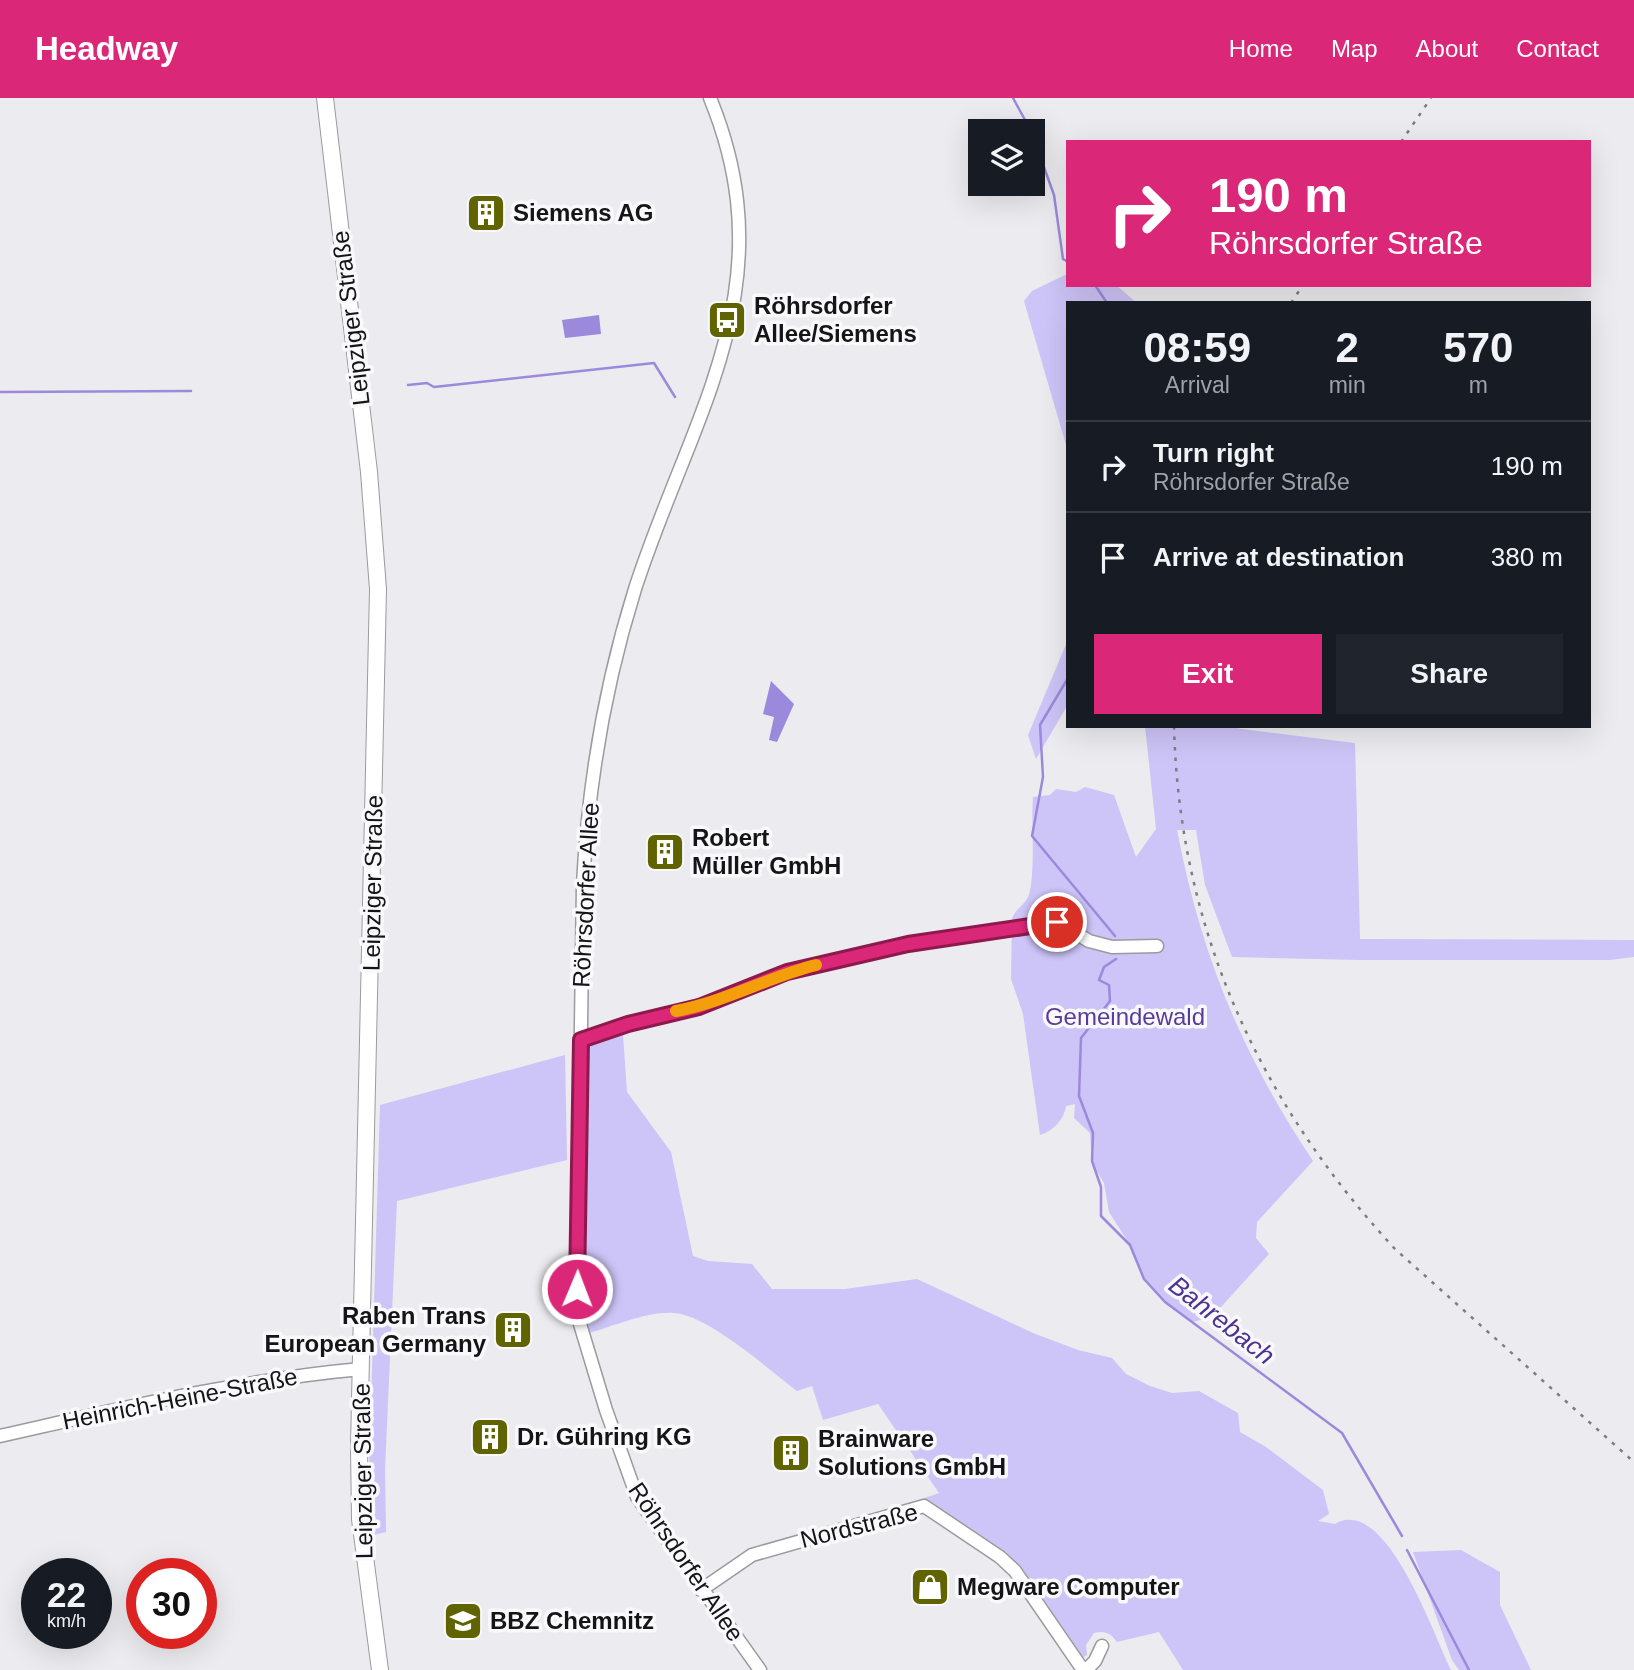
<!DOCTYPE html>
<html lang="en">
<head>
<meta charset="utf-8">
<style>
  body { margin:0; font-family:Arial,sans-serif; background:#20242c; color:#f1f3f6; height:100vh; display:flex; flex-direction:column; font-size:26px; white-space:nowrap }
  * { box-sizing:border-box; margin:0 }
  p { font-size:23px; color:#9ea1a6 }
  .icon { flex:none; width:38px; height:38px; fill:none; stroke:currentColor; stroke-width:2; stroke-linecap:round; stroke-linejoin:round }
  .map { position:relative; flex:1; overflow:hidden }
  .drawer { position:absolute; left:1066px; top:203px; width:525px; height:427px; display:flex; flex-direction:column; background:#171b24; border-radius:0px; box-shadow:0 7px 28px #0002 }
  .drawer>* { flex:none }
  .banner { position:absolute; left:1066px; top:42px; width:525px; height:147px; border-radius:0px; box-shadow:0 7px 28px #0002; background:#db2777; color:#fff; overflow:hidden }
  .controls { position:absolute; left:968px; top:21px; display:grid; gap:14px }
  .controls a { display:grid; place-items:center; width:77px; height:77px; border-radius:0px; background:#171b24; box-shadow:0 7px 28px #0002; font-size:35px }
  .speed { position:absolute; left:21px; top:1460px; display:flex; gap:14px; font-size:35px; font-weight:700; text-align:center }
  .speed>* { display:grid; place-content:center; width:91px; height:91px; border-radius:50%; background:#171b24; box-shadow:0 7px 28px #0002; line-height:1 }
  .speed small { font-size:18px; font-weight:400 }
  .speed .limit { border:10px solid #d22; background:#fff; color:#111 }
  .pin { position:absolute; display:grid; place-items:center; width:60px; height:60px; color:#fff; margin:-30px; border:4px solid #fff; border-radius:50%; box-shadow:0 2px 7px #0007 }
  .me { position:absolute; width:77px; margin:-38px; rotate:1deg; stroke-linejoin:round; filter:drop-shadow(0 0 5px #0008) }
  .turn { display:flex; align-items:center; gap:24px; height:147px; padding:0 28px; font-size:32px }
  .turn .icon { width:91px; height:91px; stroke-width:2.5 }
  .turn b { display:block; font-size:49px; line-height:60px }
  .eta { display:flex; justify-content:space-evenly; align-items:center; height:119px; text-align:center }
  .eta b { font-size:42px; font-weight:800; line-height:49px }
  .action { display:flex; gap:14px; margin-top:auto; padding:14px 28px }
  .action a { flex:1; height:80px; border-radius:0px; background:#db2777; color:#fff; font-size:28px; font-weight:800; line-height:80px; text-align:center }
  .action a+a { background:#20242c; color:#f1f3f6 }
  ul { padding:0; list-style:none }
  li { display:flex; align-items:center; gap:21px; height:91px; padding:0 28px; border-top:2px solid #363941 }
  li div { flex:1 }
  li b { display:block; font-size:26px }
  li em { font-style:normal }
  header { display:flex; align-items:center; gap:42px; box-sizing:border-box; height:98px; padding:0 35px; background:#db2777; color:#fff }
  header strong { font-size:33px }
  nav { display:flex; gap:38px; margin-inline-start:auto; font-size:24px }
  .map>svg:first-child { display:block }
  .green { fill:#cdc4f7 }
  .water { fill:#9b8adb }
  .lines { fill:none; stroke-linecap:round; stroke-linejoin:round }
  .stream { stroke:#9b8adb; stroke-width:2.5 }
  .minor-casing { stroke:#9b9a9e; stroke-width:15 }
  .major-casing { stroke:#9b9a9e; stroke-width:18 }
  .minor { stroke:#fff; stroke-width:12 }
  .major { stroke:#fff; stroke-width:16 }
  .rail { stroke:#7d7c7f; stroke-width:2.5; stroke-dasharray:3.5 7; stroke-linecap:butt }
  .route-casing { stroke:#8e194d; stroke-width:18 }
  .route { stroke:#db2777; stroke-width:12 }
  .slow { stroke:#f59e0b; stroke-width:12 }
  .labels { text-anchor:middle; stroke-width:7; stroke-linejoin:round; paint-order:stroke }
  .poi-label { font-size:24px; font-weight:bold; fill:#151516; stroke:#f9f8fd; text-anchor:start }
  .street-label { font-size:24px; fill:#151516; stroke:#f9f8fd }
  .park-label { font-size:24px; fill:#573c9a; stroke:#f9f8fd }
  .water-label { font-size:26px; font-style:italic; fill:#4e3290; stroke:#f9f8fd }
</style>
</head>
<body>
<header>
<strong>Headway</strong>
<nav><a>Home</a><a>Map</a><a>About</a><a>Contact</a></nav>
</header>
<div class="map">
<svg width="1634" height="1572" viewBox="0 0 1634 1572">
  <rect width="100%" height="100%" fill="#ecebef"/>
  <path class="green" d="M1067 176 1068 187H1116L1137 205H1068L1066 347 1024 203 1032 193Z
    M1067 544V608L1036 661 1028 637Z
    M1145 628H1219L1355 645 1360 841 1634 842V859L1610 862H1361L1232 859 1205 787 1196 732H1177C1201 858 1242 956 1313 1063L1257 1124 1256 1140 1269 1156 1212 1219 1192 1224 1165 1204 1144 1181 1130 1147 1109 1114 1104 1085 1092 1065 1090 1035 1074 1020 1075 1006 1066 1008C1064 1022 1053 1033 1040 1037L1023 916 1011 881 1012 821C1015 811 1024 808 1028 799 1036 781 1031 723 1033 699L1050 697 1056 691 1076 694 1085 689 1114 697 1136 759 1156 731Z
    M623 937 627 994 671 1054 693 1158 708 1163 752 1166 772 1191H845L917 1181 1033 1235 1078 1252 1112 1260 1126 1276 1150 1288 1172 1295 1199 1293 1238 1315 1240 1334 1266 1349 1323 1392 1329 1416 1318 1423 1335 1426C1386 1396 1434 1538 1451 1572H1183L1159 1534 1117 1544C1111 1535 1105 1532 1094 1535L1086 1547 1087 1557 1082 1560 1006 1454 932 1405 916 1403 939 1395 878 1306 823 1322 812 1288 797 1293C768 1271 708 1217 674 1215 647 1213 615 1228 589 1235L584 1209 589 946Z
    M565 957 567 1062 397 1103 385 1372 386 1434 370 1438 368 1406 380 1007Z
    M1461 1452 1500 1474V1507L1531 1572H1459L1452 1562 1413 1454Z"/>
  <path class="water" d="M599 217 601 236 565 240 562 222Z
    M771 583 794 606 777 644 769 642 774 619 763 616Z"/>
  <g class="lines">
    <path class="stream" d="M1013 0 1031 33
      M1032 36 1054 97 1063 161 1068 164
      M1095 187 1107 205
      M408 287 427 285 434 289 654 265 675 299
      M0 294 191 293
      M1068 580 1040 627 1043 679 1032 738 1115 838
      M1116 861 1104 869 1099 882 1109 887 1110 903 1081 940 1079 998 1093 1035 1092 1063 1101 1089V1118L1130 1147 1144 1181 1165 1204 1342 1335 1402 1438
      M1407 1452 1469 1572"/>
    <g class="minor-casing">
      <path id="minor" d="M710 0C788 190 691 317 635 491 605 587 588 687 583 787L577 1207 580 1226 606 1312 637 1399 760 1572
        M581 942 628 926 699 909 787 874 908 846 1057 824 1089 843 1112 849 1157 848
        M0 1338C120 1311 238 1282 361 1271
        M701 1492 752 1457 924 1408 1000 1459 1015 1473 1083 1572
        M1086 1572 1095 1563 1102 1548"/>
    </g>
    <g class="major-casing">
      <path id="major" d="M325 0 369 374 378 491 359 1349 360 1421 380 1572"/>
    </g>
    <use href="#minor" class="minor"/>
    <use href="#major" class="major"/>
    <path class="rail" d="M1401 44 1431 0
      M1291 205 1303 187
      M1174 628C1179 830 1259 1004 1395 1151L1634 1364"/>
  </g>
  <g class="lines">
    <g class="route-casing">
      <path id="route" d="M577 1191 581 942 628 926 699 909 787 874 908 846 1057 824"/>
    </g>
    <use href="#route" class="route"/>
    <path class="slow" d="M676 913C725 904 768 879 816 867"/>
  </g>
  <defs>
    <g id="building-square" transform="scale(2.0125)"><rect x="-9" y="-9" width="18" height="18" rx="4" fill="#5f6400" stroke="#f9f8fd"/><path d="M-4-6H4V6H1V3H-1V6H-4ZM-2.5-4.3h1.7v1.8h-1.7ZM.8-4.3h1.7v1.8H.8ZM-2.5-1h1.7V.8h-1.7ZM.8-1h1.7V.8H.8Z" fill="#fff"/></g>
    <g id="bus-square" transform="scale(2.0125)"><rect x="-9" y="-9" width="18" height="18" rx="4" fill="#5f6400" stroke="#f9f8fd"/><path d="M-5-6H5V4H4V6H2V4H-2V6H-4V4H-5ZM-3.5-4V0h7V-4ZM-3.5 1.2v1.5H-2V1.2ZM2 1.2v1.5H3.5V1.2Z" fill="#fff"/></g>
    <g id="shop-square" transform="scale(2.0125)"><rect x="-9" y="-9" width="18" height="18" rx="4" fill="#5f6400" stroke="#f9f8fd"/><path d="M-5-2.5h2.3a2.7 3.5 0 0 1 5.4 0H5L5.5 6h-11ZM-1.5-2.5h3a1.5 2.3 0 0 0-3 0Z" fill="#fff"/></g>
    <g id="school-square" transform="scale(2.0125)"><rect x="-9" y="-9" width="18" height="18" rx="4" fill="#5f6400" stroke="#f9f8fd"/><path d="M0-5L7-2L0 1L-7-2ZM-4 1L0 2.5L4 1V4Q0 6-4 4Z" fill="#fff"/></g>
  </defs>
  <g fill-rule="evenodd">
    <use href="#building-square" x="486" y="115"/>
    <use href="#bus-square" x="727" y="222"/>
    <use href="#building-square" x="665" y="754"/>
    <use href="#building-square" x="513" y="1232"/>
    <use href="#building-square" x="490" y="1339"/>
    <use href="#building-square" x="791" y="1355"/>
    <use href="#shop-square" x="930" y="1489"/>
    <use href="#school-square" x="463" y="1523"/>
  </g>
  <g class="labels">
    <g class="poi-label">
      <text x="513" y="123">Siemens AG</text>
      <text x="754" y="216">Röhrsdorfer<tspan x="754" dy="28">Allee/Siemens</tspan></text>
      <text x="692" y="748">Robert<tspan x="692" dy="28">Müller GmbH</tspan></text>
      <text x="486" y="1226" text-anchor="end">Raben Trans<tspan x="486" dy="28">European Germany</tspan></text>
      <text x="517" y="1347">Dr. Gühring KG</text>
      <text x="818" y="1349">Brainware<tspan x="818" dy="28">Solutions GmbH</tspan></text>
      <text x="957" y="1497">Megware Computer</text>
      <text x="490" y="1531">BBZ Chemnitz</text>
    </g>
    <g class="street-label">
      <text transform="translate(351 220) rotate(-97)" y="8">Leipziger Straße</text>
      <text transform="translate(373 785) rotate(-89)" y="8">Leipziger Straße</text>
      <text transform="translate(586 797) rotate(-87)" y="8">Röhrsdorfer Allee</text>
      <text transform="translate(180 1301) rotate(-11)" y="8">Heinrich-Heine-Straße</text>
      <text transform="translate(363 1373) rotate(-91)" y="8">Leipziger Straße</text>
      <text transform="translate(859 1428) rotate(-14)" y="8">Nordstraße</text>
      <text transform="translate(686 1464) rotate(56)" y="8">Röhrsdorfer Allee</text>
    </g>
    <g class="park-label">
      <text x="1125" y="927">Gemeindewald</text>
    </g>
    <g class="water-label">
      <text transform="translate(1222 1222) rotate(38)" y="9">Bahrebach</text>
    </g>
  </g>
</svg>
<div class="controls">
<a><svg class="icon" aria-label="layers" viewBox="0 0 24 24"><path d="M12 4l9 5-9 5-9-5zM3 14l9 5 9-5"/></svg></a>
</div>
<div class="speed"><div>22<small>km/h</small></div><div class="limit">30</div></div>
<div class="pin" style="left:1057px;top:824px;background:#d93025"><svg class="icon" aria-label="arrive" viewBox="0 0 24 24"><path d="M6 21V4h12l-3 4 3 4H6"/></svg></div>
<svg class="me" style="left:577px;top:1191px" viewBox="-20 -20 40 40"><circle r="17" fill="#db2777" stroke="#fff" stroke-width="3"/><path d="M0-11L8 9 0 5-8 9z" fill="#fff"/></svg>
<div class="banner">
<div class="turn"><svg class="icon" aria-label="right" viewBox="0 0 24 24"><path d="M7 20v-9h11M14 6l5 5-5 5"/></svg><div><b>190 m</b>Röhrsdorfer Straße</div></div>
</div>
<section class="drawer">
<div class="eta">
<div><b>08:59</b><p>Arrival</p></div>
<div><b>2</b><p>min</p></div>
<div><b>570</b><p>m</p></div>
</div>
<ul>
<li><svg class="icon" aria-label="right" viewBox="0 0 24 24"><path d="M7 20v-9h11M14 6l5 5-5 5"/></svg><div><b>Turn right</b><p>Röhrsdorfer Straße</p></div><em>190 m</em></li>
<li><svg class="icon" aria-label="arrive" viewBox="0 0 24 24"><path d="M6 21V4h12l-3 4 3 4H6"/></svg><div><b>Arrive at destination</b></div><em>380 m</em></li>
</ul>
<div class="action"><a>Exit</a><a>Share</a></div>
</section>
</div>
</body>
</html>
